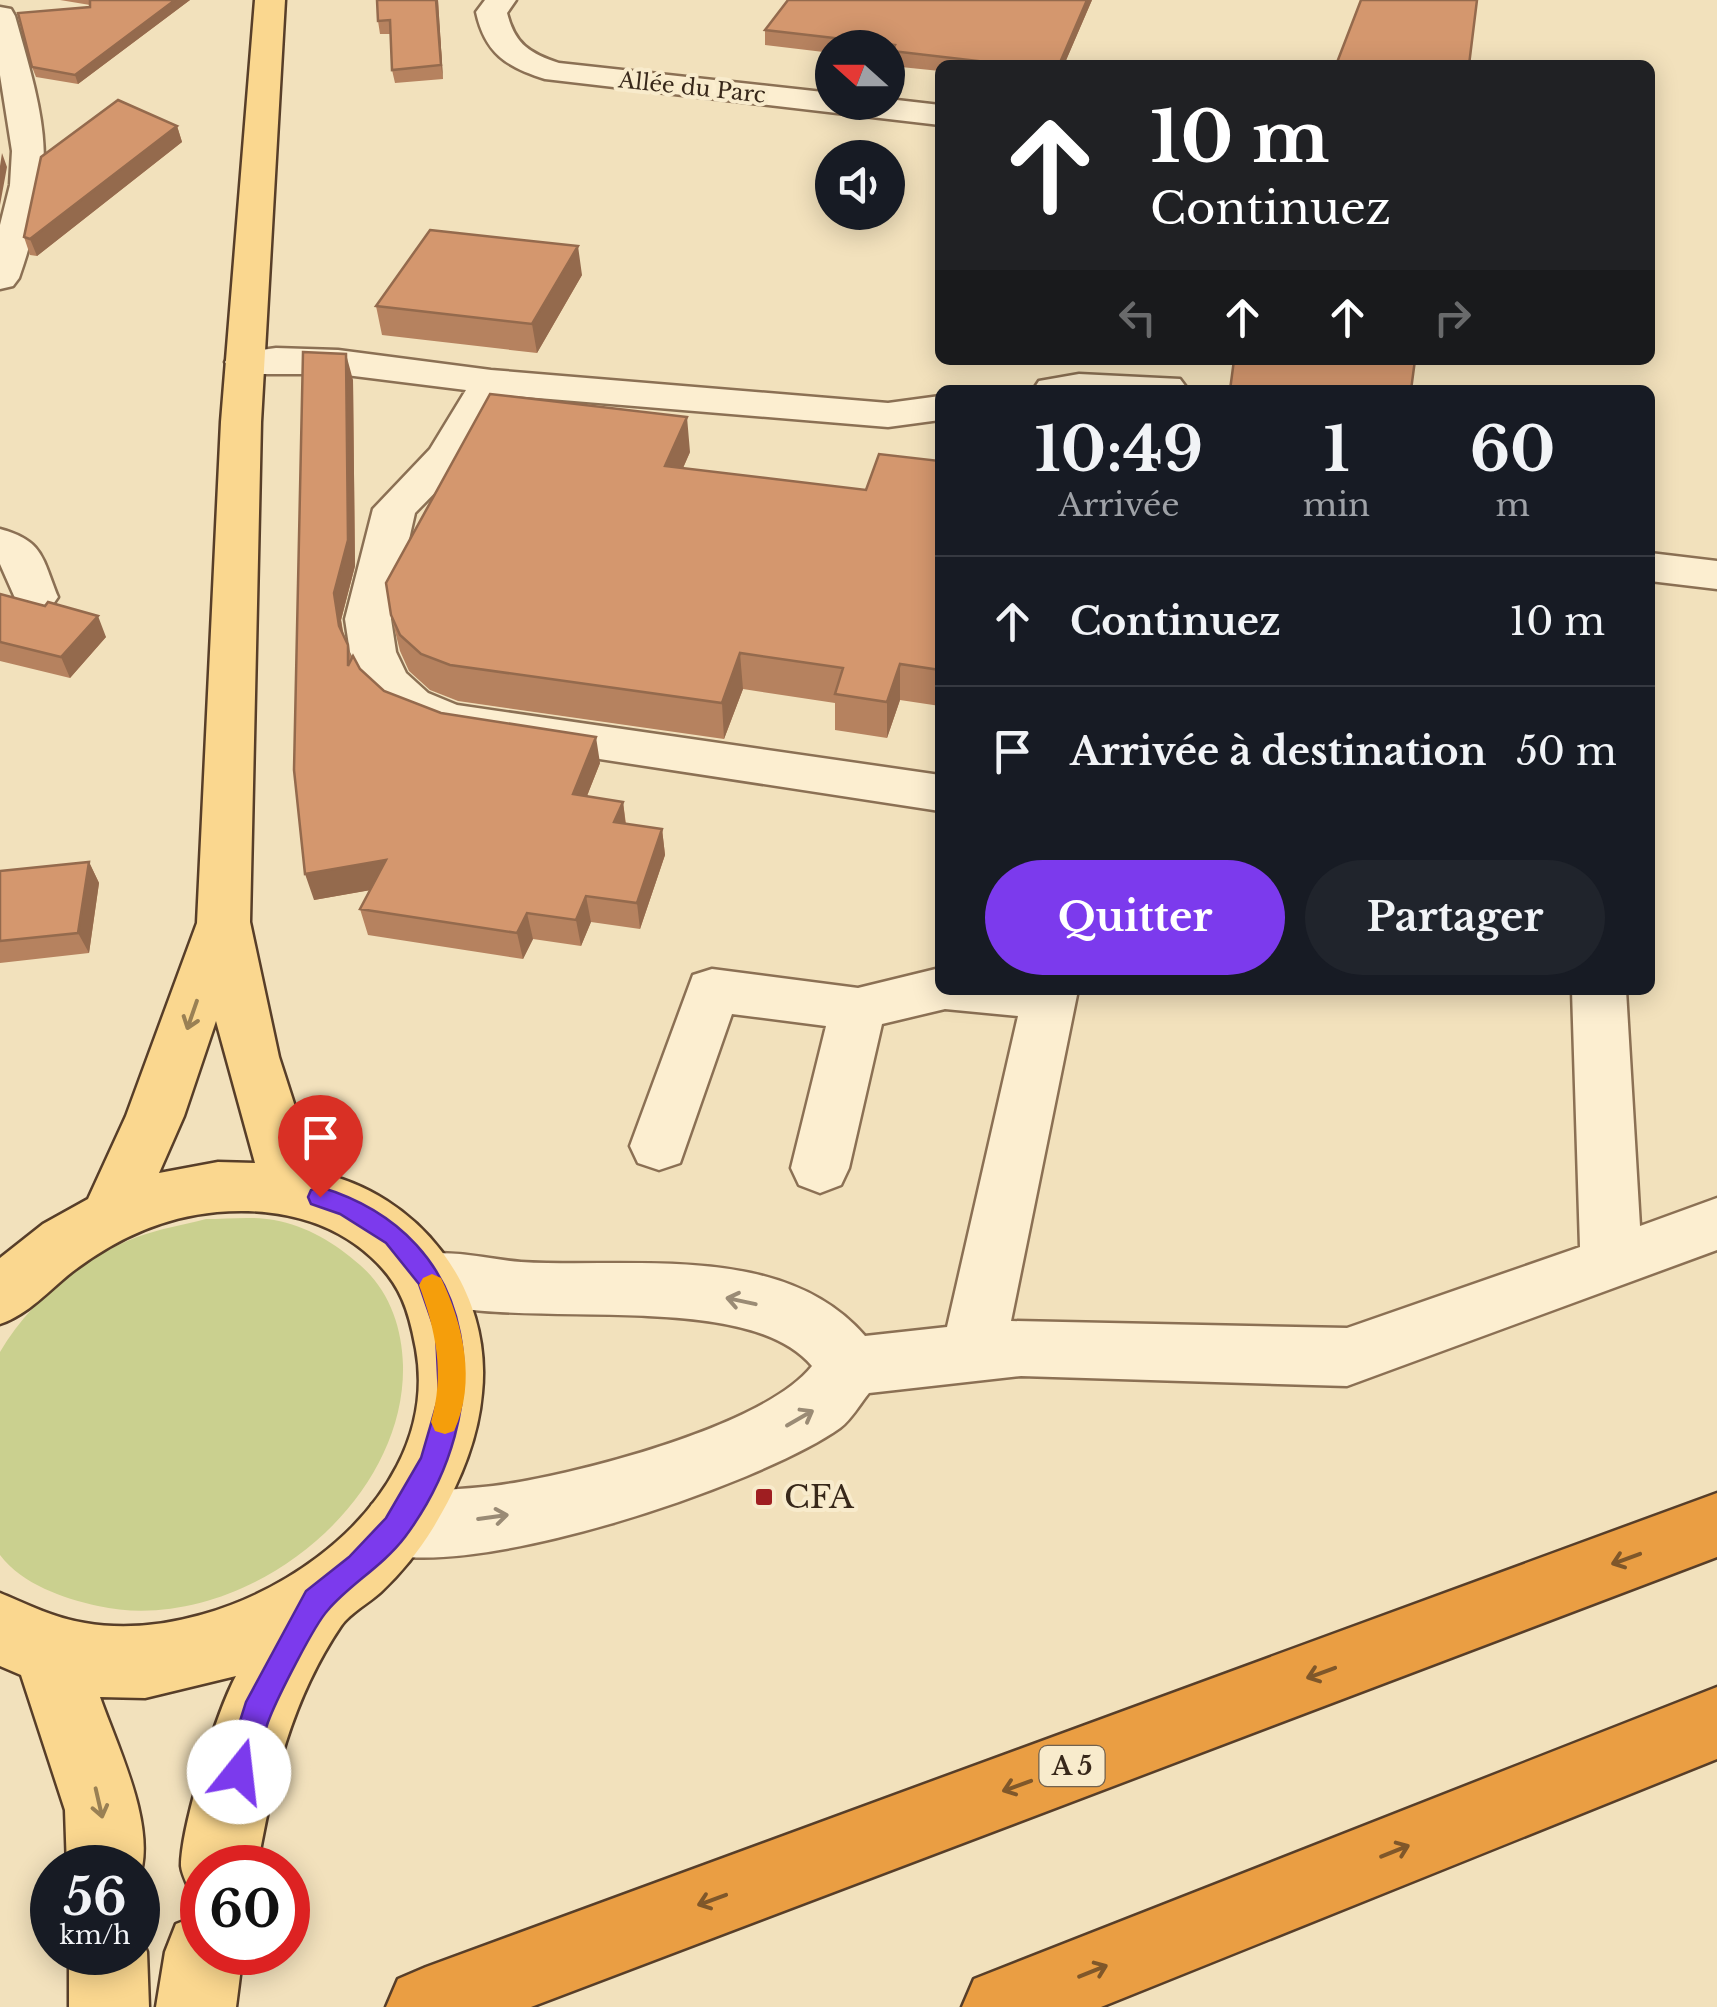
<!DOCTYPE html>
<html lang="fr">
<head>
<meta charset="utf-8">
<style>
  body { margin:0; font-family:"Libre Baskerville",serif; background:#20242c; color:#f1f3f6; height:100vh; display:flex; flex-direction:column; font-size:38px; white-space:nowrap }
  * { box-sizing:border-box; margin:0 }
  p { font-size:32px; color:#9ea1a6 }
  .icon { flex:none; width:55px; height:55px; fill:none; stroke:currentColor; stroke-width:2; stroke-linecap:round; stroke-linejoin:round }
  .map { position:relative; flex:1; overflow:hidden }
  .side { position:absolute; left:935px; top:385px; width:720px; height:610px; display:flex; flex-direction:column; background:#171b24; border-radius:15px; box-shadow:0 5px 25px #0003 }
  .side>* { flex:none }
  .guide { position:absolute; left:935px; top:60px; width:720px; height:305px; border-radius:15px; box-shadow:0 5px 25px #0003; background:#202124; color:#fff; overflow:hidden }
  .needle { width:65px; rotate:291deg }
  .fabs { position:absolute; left:815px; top:30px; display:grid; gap:20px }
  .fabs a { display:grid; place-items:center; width:90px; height:90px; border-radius:50%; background:#171b24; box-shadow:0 5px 25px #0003; font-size:50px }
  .speed { position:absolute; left:30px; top:1845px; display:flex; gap:20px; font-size:50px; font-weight:700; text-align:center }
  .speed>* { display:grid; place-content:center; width:130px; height:130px; border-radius:50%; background:#171b24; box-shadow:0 5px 25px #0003; line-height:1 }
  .speed small { font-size:25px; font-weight:400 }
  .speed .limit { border:15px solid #d22; background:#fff; color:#111 }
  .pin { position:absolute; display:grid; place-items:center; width:85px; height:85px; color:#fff; margin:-102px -42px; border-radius:50% 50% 50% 0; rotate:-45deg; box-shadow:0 0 10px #0007 }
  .pin .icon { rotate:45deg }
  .me { position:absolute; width:110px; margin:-55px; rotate:16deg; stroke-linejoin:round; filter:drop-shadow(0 0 8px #0008) }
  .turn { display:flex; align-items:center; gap:35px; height:210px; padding:0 50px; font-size:45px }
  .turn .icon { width:130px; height:130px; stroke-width:2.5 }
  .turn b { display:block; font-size:70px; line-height:85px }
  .lanes { display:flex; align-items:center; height:95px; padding:0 50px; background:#0003; justify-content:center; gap:50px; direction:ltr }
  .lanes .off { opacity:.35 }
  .eta { display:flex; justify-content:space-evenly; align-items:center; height:170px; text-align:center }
  .eta b { font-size:60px; font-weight:700; line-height:70px }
  .primary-button { display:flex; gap:20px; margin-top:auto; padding:20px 50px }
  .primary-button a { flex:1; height:115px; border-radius:60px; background:#7c3aed; color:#fff; font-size:40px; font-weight:700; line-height:115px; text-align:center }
  .primary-button a+a { background:#20242c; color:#f1f3f6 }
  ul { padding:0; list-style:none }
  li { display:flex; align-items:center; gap:30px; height:130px; padding:0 50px; border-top:2px solid #363941 }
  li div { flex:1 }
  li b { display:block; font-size:38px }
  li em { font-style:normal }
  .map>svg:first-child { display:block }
  .green { fill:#cad08f }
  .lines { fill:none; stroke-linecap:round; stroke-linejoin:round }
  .minor-casing { stroke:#8b7054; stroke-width:5 }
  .major-casing { stroke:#573e29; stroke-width:5 }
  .highway-casing { stroke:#573e29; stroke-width:5 }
  .minor { fill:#fceed0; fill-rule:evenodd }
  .major { fill:#fad78f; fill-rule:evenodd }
  .highway { fill:#ea9e43; fill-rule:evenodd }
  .wall { fill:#b6825f }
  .shaded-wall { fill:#946a4d }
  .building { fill:#d4976e; stroke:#946a4d; stroke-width:2.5 }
  .oneway { stroke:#998054 }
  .oneway2 { stroke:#9a8b75 }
  .oneway3 { stroke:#7f572a }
  .route { fill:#7c3aed; stroke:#51269a; stroke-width:2.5 }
  .slow { fill:#f59e0b }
  .poi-dot { fill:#9f1e21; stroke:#f8ebcc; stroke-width:4 }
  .labels { text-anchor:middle; stroke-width:8; stroke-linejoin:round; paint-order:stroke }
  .far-street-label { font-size:22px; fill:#38281a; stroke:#f8ebcc }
  .shield { fill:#f8ebcc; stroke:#72624f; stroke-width:2.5 }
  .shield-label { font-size:25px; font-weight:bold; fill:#38281a }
  .near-poi-label { font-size:32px; fill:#38281a; stroke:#f8ebcc; text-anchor:start }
</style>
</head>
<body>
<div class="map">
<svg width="1717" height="2007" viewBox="0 0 1717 2007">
  <rect width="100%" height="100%" fill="#f2e1bc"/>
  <path class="green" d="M206 1219C227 1219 252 1216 274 1220 307 1226 335 1243 360 1265 389 1290 402 1327 403 1365 406 1509 237 1637 98 1606 63 1598 23 1585 0 1555V1352C29 1302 82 1258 137 1237 159 1229 183 1225 206 1219Z"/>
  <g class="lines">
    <g class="minor-casing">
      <path id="minor" d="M485 0H516L507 13C515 44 529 53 559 63L832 93V102H888V99L940 105V125L545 79C506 67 485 53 476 12Z
        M0 7 11 9 15 16C47 128 58 165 19 278L13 286 0 289V225L10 185 12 151 0 75Z
        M276 348 338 350 491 370 888 403 940 396V420L888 427 503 395 462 465 415 513 391 619 396 652 406 673 428 693 457 705 940 775V811L449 736 394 715 370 693 350 652 345 619 373 509 430 449 466 390 338 374H245L231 370 225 362 231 354Z
        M1079 374 1180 379 1186 387 1033 390 1039 381Z
        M0 529C44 541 42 558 58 597L51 607 35 611 19 607 0 564Z
        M1650 553 1717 561V589L1650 581Z
        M940 968V990H1078L1011 1321 1347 1328 1580 1247 1572 990H1626L1640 1226 1717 1198V1250L1347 1386 1021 1376 869 1393C860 1404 851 1420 840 1428 760 1485 463 1586 372 1550L362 1527 372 1504C411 1489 452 1491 493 1486 571 1476 764 1427 812 1366 744 1284 513 1335 407 1297L398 1278 407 1259C444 1246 483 1259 521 1262 632 1269 783 1241 865 1336L947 1327 1018 1016 945 1009 882 1024 849 1168 841 1185 820 1193 799 1185 791 1168 826 1026 732 1014 680 1163 659 1170 638 1163 630 1146 693 975 712 969 858 988Z"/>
    </g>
    <g class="major-casing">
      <path id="major" d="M255 0H285L261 422 250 922 279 1057 316 1172C418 1193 493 1288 482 1393 478 1441 458 1487 433 1528 419 1551 401 1573 381 1592 369 1603 350 1613 341 1626 291 1700 272 1782 257 1868H202V1899L192 1895C188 1886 182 1875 181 1866 181 1826 217 1711 236 1676L145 1698 100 1697C117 1746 159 1830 138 1881V1868H67L65 1810 21 1675 0 1666V1593C29 1605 54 1618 85 1623 231 1649 446 1515 416 1349 409 1311 401 1284 371 1257 330 1219 273 1207 217 1212 163 1217 115 1239 72 1272 48 1291 29 1314 0 1324V1258L43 1224 88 1199 126 1116 197 923 221 422ZM216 1021 255 1163 218 1162 159 1173 184 1116Z
        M202 1914V1952H243L236 2007H156L165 1952 176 1924Z
        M138 1929 147 1952 149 2007H69V1952H138Z"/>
    </g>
    <g class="highway-casing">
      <path id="highway" d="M1717 1493V1557L531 2007H386L398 1979 426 1967Z
        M1717 1687V1759L1101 2007H962L974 1979Z"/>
    </g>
    <use href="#minor" class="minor"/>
    <use href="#major" class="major"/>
    <use href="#highway" class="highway"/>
  </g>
  <path class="wall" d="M60 0H190L78 84 36 77 32 67 90 7V5Z
    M377 0H438L443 79 395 83 392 70 391 34H380L378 21Z
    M788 0H1092L1064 65H940V71L891 66 892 60 888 59V48H832V53L765 45V30Z
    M177 126 182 142 37 256 30 255 24 237Z
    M582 275 537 353 382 335 376 306Z
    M353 380 355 566 341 620 344 636 352 659 360 669 384 691 441 713 600 763 587 796 623 802 626 824 662 829 665 855 640 929 591 922 581 946 533 939 523 959 368 935 360 909 370 890 314 900Z
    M690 452 683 468 866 490 940 461V706L900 700 887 738 835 730V703L743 689 724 739 458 701 430 690 409 671 400 651 391 615Z
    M0 594 45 606 106 637 70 678 0 661Z
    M89 862 99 883 89 953 0 963V871Z"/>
  <path class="shaded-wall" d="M175 0H190L78 84 75 75Z
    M436 0H438L443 79 441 65Z
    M1087 0H1092L1064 65H1059Z
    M177 126 182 142 37 256 30 239Z
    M2 153 7 167 0 205V166Z
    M578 246 582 275 537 353 532 324Z
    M346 354 353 380 355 566 341 620 346 653 339 626 334 593Z
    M687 417 690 452 668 502 665 466Z
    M98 616 106 637 70 678 61 657Z
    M740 653 743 689 724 739 722 703Z
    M900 664V700L887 738V702Z
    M596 737 600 763 577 821 573 794Z
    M623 802 626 828 614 822Z
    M662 829 665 855 640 929 637 903Z
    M386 860 394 886 314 900 305 874Z
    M89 862 99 883 89 953 78 933Z
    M586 896 591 922 581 946 576 920Z
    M527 913 533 939 523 959 517 933Z"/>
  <path class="building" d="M90 0H175L75 75 32 67 18 13 90 7Z
    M377 0H436L441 65 392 70 390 20 378 21Z
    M788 0H1087L1059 65H976L978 61 892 51 895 45 765 30Z
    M1361 0H1477L1469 65H1336Z
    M118 100 177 126 30 239 24 237 41 157Z
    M430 230 578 246 532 324 376 306Z
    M303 352 346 354 348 540 334 593 339 626 348 645V666L353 656 360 669 384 691 441 713 596 737 573 794 623 802 614 822 662 829 637 903 586 896 576 920 527 913 517 933 360 909 386 860 305 874 294 770Z
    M1234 360H1415L1411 390H1230Z
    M490 394 687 417 665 466 866 490 879 454 940 461V670L900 664 887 702 835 694 843 668 740 653 722 703 450 665 421 654 400 635 391 615 386 583Z
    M0 594 45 606 48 602 98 616 61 657 0 642Z
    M89 862 78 933 0 941V871Z"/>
  <defs><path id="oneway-shaft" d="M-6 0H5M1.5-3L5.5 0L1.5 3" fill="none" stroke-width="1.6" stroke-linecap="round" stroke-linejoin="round" transform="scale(2.5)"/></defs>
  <g class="oneway">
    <use href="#oneway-shaft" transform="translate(192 1015) rotate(109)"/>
    <use href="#oneway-shaft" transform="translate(99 1803) rotate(77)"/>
  </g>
  <g class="oneway2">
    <use href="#oneway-shaft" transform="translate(741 1301) rotate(-168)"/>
    <use href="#oneway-shaft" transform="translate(800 1418) rotate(-30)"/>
    <use href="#oneway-shaft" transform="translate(493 1517) rotate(-8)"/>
  </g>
  <g class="oneway3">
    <use href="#oneway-shaft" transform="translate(1626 1559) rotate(160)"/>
    <use href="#oneway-shaft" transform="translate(1321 1673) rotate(160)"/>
    <use href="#oneway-shaft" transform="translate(1017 1786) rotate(160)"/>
    <use href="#oneway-shaft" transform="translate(1395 1851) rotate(-22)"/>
    <use href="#oneway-shaft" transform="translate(712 1900) rotate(160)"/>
    <use href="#oneway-shaft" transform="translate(1093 1971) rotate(-22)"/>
  </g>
  <path class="route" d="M320 1187C486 1237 499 1411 405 1537 382 1567 350 1584 328 1610 314 1625 278 1697 270 1717 261 1738 259 1762 250 1783L239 1787 228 1783 224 1772 246 1702 306 1591 349 1557 386 1518 421 1458 439 1396 436 1333 419 1284 386 1243 340 1214 311 1204 308 1197 311 1190Z"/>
  <path class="slow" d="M432 1274 441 1278C463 1324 477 1382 454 1431L445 1434 435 1431 431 1422C445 1374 436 1331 419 1285L423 1278Z"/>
  <rect class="poi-dot" x="754" y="1487" width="20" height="20" rx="5"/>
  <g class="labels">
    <g class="far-street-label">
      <text transform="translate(692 87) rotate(6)" y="8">Allée du Parc</text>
    </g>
    <rect class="shield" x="1039.5" y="1746" width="65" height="40" rx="8"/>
    <g class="shield-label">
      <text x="1072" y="1775">A 5</text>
    </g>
    <g class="near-poi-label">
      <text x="784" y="1508">CFA</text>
    </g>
  </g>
</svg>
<div class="fabs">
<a><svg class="needle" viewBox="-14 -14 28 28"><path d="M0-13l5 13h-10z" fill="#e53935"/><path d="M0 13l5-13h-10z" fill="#9ea1a6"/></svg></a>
<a><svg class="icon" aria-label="sound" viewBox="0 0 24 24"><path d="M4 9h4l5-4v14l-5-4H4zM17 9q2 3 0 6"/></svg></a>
</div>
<div class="speed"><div>56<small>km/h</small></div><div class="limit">60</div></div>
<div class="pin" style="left:320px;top:1197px;background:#d93025"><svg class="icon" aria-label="arrive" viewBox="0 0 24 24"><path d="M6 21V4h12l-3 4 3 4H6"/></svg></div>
<svg class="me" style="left:239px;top:1772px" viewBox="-20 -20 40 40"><circle r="19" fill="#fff"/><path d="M0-13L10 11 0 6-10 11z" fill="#7c3aed"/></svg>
<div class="guide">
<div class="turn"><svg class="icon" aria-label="ahead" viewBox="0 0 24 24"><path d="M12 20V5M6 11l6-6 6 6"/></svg><div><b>10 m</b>Continuez</div></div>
<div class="lanes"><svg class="icon off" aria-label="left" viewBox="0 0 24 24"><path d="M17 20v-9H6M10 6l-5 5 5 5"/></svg><svg class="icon" aria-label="ahead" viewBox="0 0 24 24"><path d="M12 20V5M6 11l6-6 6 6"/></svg><svg class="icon" aria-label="ahead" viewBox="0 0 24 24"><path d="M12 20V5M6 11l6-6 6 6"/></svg><svg class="icon off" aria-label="right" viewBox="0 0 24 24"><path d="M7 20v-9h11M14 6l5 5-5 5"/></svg></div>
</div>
<section class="side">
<div class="eta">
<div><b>10:49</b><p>Arrivée</p></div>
<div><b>1</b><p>min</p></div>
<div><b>60</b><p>m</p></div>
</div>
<ul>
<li><svg class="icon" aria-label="ahead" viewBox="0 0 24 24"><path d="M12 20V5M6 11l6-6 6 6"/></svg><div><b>Continuez</b></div><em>10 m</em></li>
<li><svg class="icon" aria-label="arrive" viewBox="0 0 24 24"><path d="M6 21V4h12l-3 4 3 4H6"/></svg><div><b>Arrivée à destination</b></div><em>50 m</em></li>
</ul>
<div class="primary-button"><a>Quitter</a><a>Partager</a></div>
</section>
</div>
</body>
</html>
